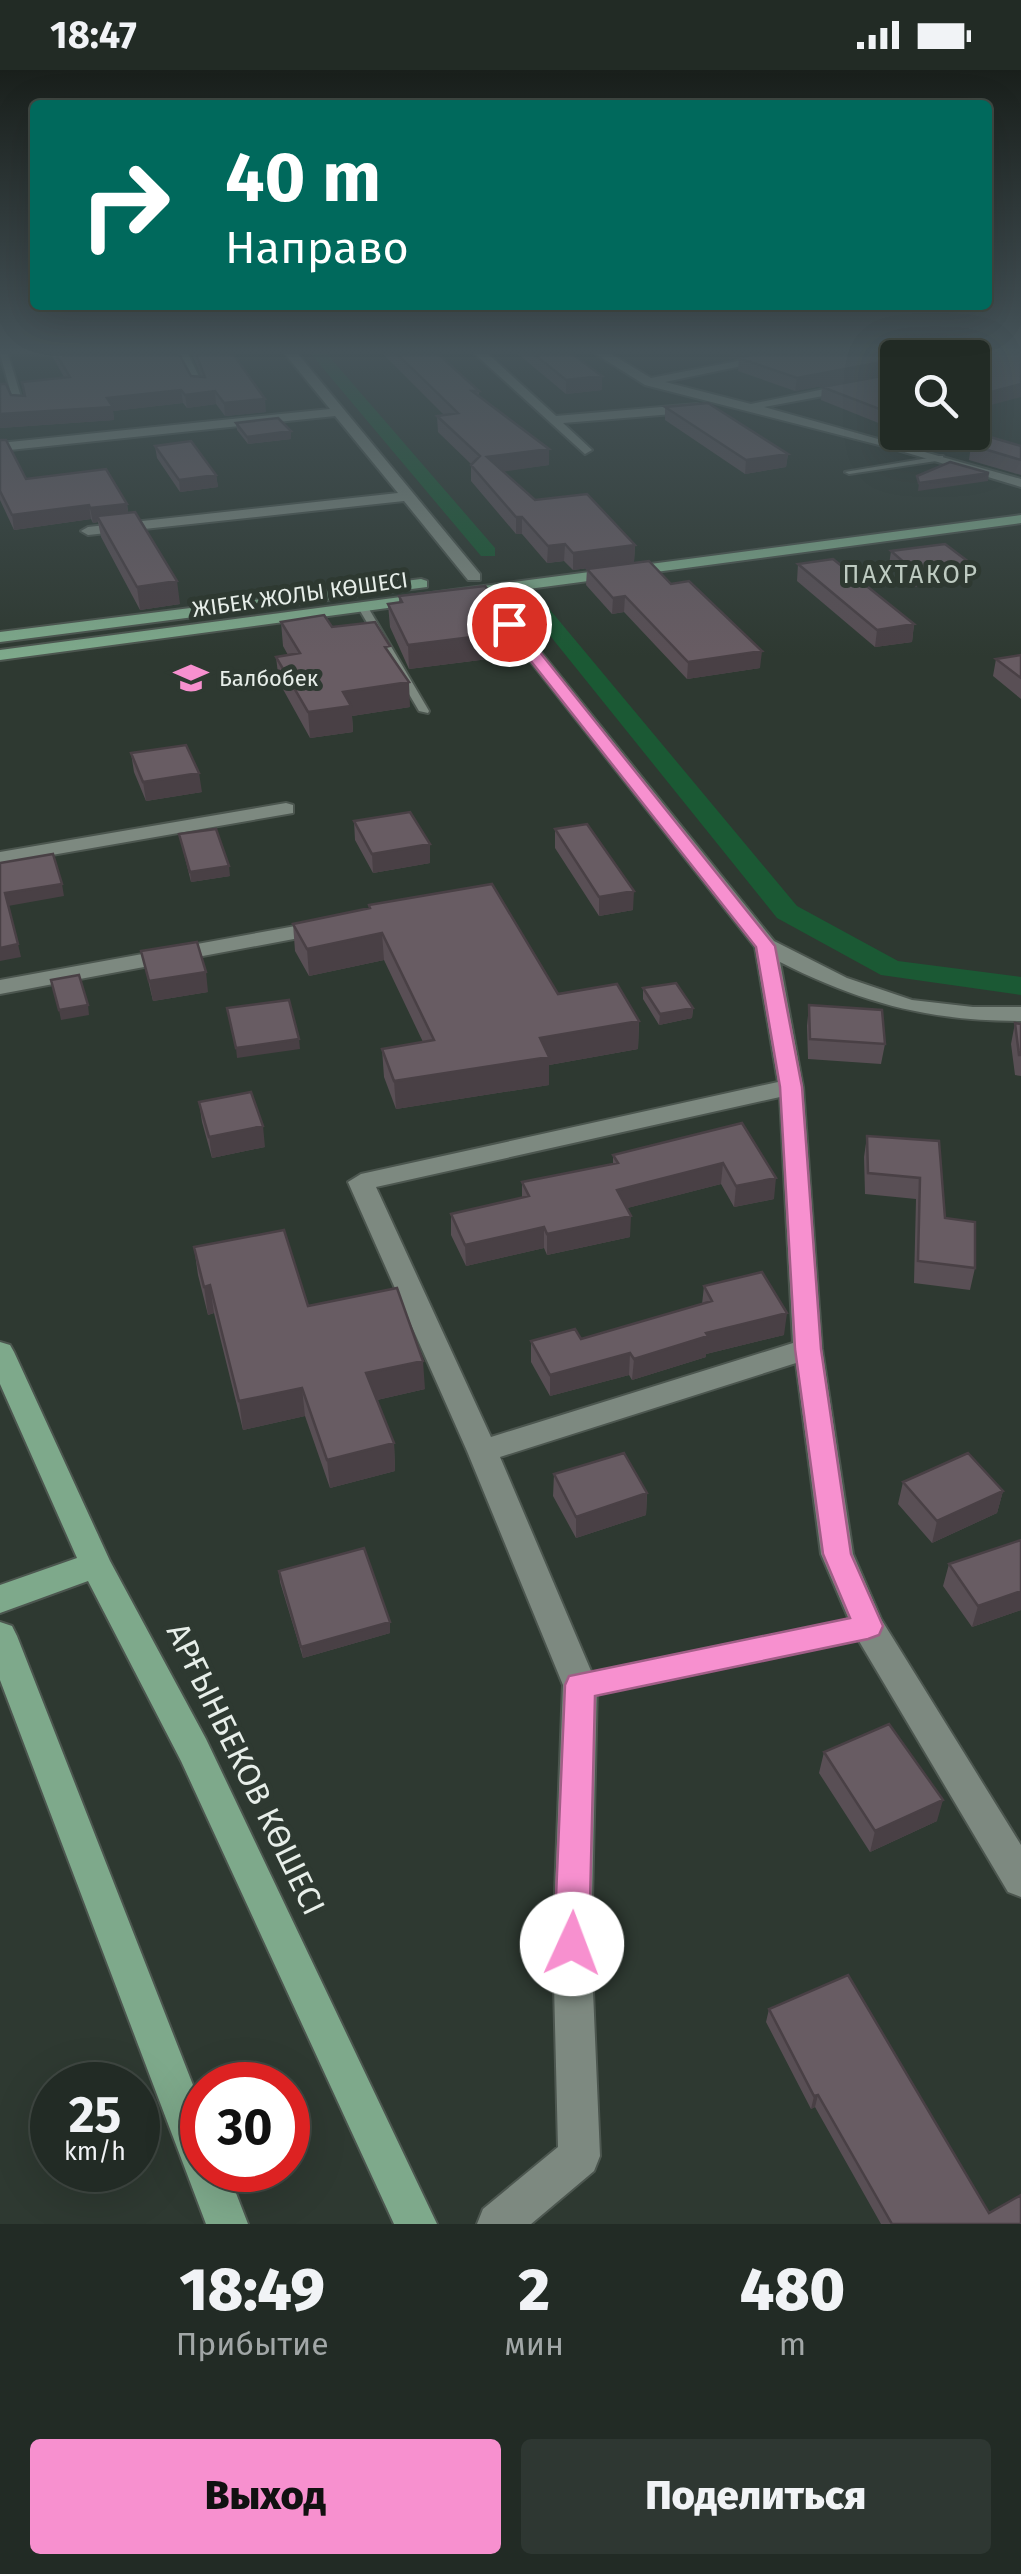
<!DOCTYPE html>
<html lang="ru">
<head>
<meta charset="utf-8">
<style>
  body { margin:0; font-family:"Fira Sans",sans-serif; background:#2e3732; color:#f1f3f6; height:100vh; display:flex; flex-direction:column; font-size:38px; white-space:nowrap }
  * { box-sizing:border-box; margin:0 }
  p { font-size:32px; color:#a2a7a7 }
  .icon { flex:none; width:55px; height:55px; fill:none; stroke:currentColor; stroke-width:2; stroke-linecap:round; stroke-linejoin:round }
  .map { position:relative; height:2154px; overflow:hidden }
  .sheet { display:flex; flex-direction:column; background:#222b25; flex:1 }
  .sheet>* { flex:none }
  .hud { position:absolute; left:30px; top:30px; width:962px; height:210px; border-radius:10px; box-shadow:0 10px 40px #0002,0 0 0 2px #3f4742; background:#00695c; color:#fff; overflow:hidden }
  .tools { position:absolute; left:880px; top:270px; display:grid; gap:20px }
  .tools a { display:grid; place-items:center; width:110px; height:110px; border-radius:10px; background:#222b25; box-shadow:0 10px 40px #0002,0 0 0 2px #3f4742; font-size:50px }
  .speed { position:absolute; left:30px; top:1992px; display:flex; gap:20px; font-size:50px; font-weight:700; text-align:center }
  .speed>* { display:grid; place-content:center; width:130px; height:130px; border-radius:50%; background:#222b25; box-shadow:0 10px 40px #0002,0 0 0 2px #3f4742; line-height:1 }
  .speed small { font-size:25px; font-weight:400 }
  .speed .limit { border:15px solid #d22; background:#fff; color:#111 }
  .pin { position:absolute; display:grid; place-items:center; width:85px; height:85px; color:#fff; margin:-42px; border:5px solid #fff; border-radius:50%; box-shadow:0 2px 10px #0007 }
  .me { position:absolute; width:110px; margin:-55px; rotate:2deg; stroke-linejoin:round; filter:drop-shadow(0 0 8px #0008) }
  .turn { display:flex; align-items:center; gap:35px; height:210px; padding:0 30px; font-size:45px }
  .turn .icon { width:130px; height:130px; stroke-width:2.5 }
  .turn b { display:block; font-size:70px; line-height:85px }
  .eta { display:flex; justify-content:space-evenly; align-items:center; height:170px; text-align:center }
  .eta b { font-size:60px; font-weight:800; line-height:70px }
  .cta { display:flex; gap:20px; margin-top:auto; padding:20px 30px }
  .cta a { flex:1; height:115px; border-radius:10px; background:#f790cf; color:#111; font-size:40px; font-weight:800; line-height:115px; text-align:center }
  .cta a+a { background:#2e3732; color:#f1f3f6 }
  .status { display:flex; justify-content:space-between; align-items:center; height:70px; padding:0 50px; background:#222b25; direction:ltr }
  .status svg { height:28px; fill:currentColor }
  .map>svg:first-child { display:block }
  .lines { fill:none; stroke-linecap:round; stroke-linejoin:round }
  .canal { fill:#1b5934; fill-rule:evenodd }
  .lane-casing { stroke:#4c564f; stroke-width:4 }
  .street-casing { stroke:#4c564f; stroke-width:4 }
  .primary-casing { stroke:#4c564f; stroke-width:4 }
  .lane { fill:#7d8980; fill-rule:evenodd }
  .street { fill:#7d8980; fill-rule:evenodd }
  .primary { fill:#7ea98b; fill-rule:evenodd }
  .wall { fill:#594f55 }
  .shaded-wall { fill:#494045 }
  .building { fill:#685c63; stroke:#494045; stroke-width:2.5 }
  .route { fill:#f790cf; stroke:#a15e87; stroke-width:2.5 }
  .labels { text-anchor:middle; stroke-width:10; stroke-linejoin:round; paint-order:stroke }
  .far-street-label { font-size:22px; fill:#e7eee9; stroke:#2e3931 }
  .far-poi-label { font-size:22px; fill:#e7eee9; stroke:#2e3931; text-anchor:start }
  .far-neighbourhood-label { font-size:25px; letter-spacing:2.5px; fill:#becbc1; stroke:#2e3931 }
  .near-street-label { font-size:32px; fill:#e7eee9; stroke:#2e3931 }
</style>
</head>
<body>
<div class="status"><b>18:47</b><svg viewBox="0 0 49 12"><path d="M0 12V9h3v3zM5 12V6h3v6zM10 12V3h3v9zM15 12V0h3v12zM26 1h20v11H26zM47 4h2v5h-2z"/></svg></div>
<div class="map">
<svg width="1021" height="2154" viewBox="0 0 1021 2154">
  <rect width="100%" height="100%" fill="#2e3931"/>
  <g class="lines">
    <path class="canal" d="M311 284H327L495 478V486H481Z
      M534 527 541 529 797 836 898 891 1021 907V925L881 905 777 848 527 537 524 533Z"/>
    <g class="lane-casing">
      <path id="lane" d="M940 386H943V390L849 404 845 402Z
        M361 537 369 539 429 641 428 643 419 641 359 539Z
        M868 1548 875 1550 878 1556 875 1562 868 1564 580 1624 573 1621 570 1615 573 1609 580 1606Z"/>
    </g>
    <g class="street-casing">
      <path id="street" d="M0 284H8L24 337 14 334Z
        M176 284H188L204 317H196Z
        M285 284H298L480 504V510H468L404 431 88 465 81 461 88 457 398 423 335 346 0 381V373L330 339Z
        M475 284H488L556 346 697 334 703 338 697 342 563 353 592 380 585 384Z
        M596 284H611L651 308 773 284H799L665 312 751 334 898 304V312L764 337 1021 409V417L891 378 645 315Z
        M494 539H506L774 871 847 908 912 930 973 937H1021V951C929 951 861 933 780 892L803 1017 822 1279 853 1484 881 1549 1021 1775V1827L1008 1822 856 1566 821 1484 796 1293 500 1387 597 1615 591 1874 600 2086 594 2101 531 2154H477L483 2139 558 2077 553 1874 563 1615 467 1381 348 1112 361 1104 778 1012 755 877 494 545ZM780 1027 793 1273 491 1367 376 1117Z
        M286 733 293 735V743L0 794V782Z
        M323 851 331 852 334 857 331 862 0 924V910Z"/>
    </g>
    <g class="primary-casing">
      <path id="primary" d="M1021 445V453L0 590V580Z
        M421 509 427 511V517L0 572V562Z
        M0 1272 10 1275 14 1282 110 1491 206 1669 437 2154H394L181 1691 88 1511 0 1543V1515L77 1488 0 1314Z
        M0 1552 12 1556 17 1566 202 2038V2100H227L248 2154H206L0 1610Z"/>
    </g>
    <use href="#lane" class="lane"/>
    <use href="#street" class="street"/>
    <use href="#primary" class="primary"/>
  </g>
  <path class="wall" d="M51 284H179L191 306 201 307 192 284H233L266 342 225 346 216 334 187 338 183 333 113 341 114 350 0 358V314L11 325 24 326 22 312 64 307Z
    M383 284H438L479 321V326L549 395 502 401 535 430 635 475 634 492 573 500 564 491 547 493 522 464H516L471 411V394L438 362 437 346 444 345Z
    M518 284H572L602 320 566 324Z
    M739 288H898V302L795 321 738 301Z
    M898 303V351L881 354 821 330 822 317Z
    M665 337 788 384 786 397 745 404 665 350Z
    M236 353 291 361V369L248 374 237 360Z
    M0 370 26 409 127 434 128 442 180 534 140 540 101 467 98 452 93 453 91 449 14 460 0 430Z
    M971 375 1021 376V405L969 390Z
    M155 376 216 405 218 417 180 422 157 388Z
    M891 481 974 496 972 510 914 517 889 495Z
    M798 494 914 554 912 572 875 577 797 511Z
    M587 499 671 514 760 598 687 609 624 542 612 544 586 515Z
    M399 526 519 585 409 599 390 557 388 534 399 533Z
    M281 552 332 557 391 584 410 637 352 646 353 662 310 668 279 612 276 587 288 585 283 576Z
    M1021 585V629L993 606 996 589Z
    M131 683 202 722 146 731 134 702Z
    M354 751 430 774V793L373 803 355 770Z
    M555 759 633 840 599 846 555 778Z
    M179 764 230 806 191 812Z
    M369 835 558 924 639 951 638 979 549 995V1015L396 1039 384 1007 382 979 423 972 384 890 309 906 295 881 293 854 369 838Z
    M141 881 208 922 153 931Z
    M643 918 693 938 692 948 659 955 643 929Z
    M809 935 885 974 881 994 808 989 807 956Z
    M1015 953 1021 954V1006L1015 1005 1011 974Z
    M199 1032 265 1077 212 1088 202 1052Z
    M742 1053 774 1129 734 1137 721 1114 627 1138 630 1167 547 1185 544 1178 466 1196 451 1165V1144L522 1128V1112L613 1094V1085Z
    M867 1066 939 1071 945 1148 975 1198 970 1220 914 1213 916 1129 865 1124 864 1087Z
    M194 1177 308 1236 425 1319 377 1330 394 1373 395 1401 330 1418 305 1346 243 1360 214 1243 208 1245 198 1205Z
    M704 1216 784 1265 706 1284V1287L632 1310 629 1305 550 1326 531 1292V1271L581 1269 702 1234Z
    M554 1404 647 1423 646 1445 576 1468 553 1426Z
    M903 1412 1003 1421 997 1443 932 1473 898 1434Z
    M1021 1470V1540L972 1557 943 1516 949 1494Z
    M279 1501 390 1563 303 1588 280 1512Z
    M824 1682 937 1751 870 1782 819 1703Z
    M769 1939 989 2143 1021 2154H881L815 2037 811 2039 766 1952Z"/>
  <path class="shaded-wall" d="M729 284H752L729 289Z
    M898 289V302L795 321 797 308Z
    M602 306V320L566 324V310Z
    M1021 314V327L972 340V327Z
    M181 320 183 333 113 341 114 350 0 358V344L107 328Z
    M215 321 216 334 187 338 185 325Z
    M265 329 266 342 225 346 224 333Z
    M898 337V351L881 354 882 340Z
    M291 361V369L248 374 247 367Z
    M549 379V395L487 404V387Z
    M788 384 786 397 745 404 746 390Z
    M989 403 988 411 918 421 919 413Z
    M216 405 218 417 180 422 179 410Z
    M127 434 129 449 97 446 98 452 93 453 90 438Z
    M89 435 91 449 14 460 12 445Z
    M516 447H522V464H516Z
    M565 474 564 491 547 493 548 476Z
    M635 475 634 492 573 500V483Z
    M974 496 972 510 914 517 916 503Z
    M177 511 180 534 140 540 137 517Z
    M625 526 624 542 612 544 613 528Z
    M914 554 912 572 875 577 877 560Z
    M519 561V585L409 599 408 575Z
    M762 581 760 598 687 609 688 592Z
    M409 612 410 637 352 646 353 662 310 668 308 642 343 622Z
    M199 703 202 722 146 731 143 712Z
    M430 774V793L373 803 372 784Z
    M229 796 230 806 191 812 190 802Z
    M62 814 64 826 8 836 5 823Z
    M634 821 633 840 599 846V827Z
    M382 863 384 890 309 906 307 879Z
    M18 874 21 887 0 891V878Z
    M206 902 208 922 153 931 149 911Z
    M88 935 89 945 61 950 59 940Z
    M693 938 692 948 659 955 660 944Z
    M639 951 638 979 549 995V1015L396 1039 394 1011 540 968Z
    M299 969 300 979 237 988 236 978Z
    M263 1056 265 1077 212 1088 209 1067Z
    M723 1093 721 1114 616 1141 617 1120Z
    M776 1108 774 1129 734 1137 736 1116Z
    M631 1146 630 1167 547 1185V1164Z
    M544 1157V1178L466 1196 465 1175Z
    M210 1215 214 1243 208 1245 204 1217Z
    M787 1243 784 1265 706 1284V1287L632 1310 634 1289 706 1263Z
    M630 1283 629 1305 550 1326V1305Z
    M423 1291 425 1319 368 1332 366 1303Z
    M302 1318 305 1346 243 1360 239 1331Z
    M394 1373 395 1401 330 1418 327 1390Z
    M1003 1421 997 1443 932 1473 937 1451Z
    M647 1423 646 1445 576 1468V1447Z
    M1021 1521V1540L972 1557 978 1536Z
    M390 1552V1563L303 1588 301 1577Z
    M943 1730 937 1751 870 1782 875 1761Z
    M818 2025 815 2037 811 2039 814 2026Z"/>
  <path class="building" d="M56 284H179L191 306 205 307 196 284H233L265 329 224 333 215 321 185 325 181 320 107 328 113 337 0 344V314H6L11 325 25 326 22 312 70 307Z
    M397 284H438L479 321H472L549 379 487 387 535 430 587 424 635 475 573 483 565 474 548 476 522 447H516L471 395 480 386 437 346 458 343Z
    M534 284H572L602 306 566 310Z
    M755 284H972V288H898V289L797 308 739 288Z
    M986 284H1021V314L972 327V288Z
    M898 303V337L882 340 822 317Z
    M708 333 788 384 746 390 665 337Z
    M278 348 291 361 247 367 236 353Z
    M990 367 1021 376V390L971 375Z
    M0 370H6L26 409 106 399 127 434 90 438 89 435 12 445 0 421Z
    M191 371 216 405 179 410 155 376Z
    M950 392 989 403 919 413 917 406Z
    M135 442 177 511 137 517 97 446Z
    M945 474 974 496 916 503 891 481Z
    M833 489 914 554 877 560 798 494Z
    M649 491 671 514 689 511 762 581 688 592 625 526 613 528 587 499Z
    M485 516 519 561 408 575 388 534 402 532 399 526Z
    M324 545 332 557 375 552 390 576 385 577 409 612 343 622 351 636 308 642 276 587 300 583 281 552Z
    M1021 585V608L996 589Z
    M186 675 199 703 143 712 131 683Z
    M410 742 430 774 372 784 354 751Z
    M587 754 634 821 599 827 555 759Z
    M216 759 229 796 190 802 179 764Z
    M53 784 62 814 5 823 18 874 0 878V793Z
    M492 814 558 924 617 914 639 951 540 968 549 987 394 1011 382 979 434 970 382 863 307 879 293 854 370 838 369 835Z
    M197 872 206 902 149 911 141 881Z
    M79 905 88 935 59 940 51 910Z
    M676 913 693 938 660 944 643 918Z
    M289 930 299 969 236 978 227 938Z
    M809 935 882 940 885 974 810 969Z
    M1015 953 1021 954V985H1019Z
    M251 1022 263 1056 209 1067 199 1032Z
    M742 1053 776 1108 736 1116 723 1093 617 1120 631 1146 547 1164 544 1157 465 1175 451 1144 529 1126 522 1112 618 1093 613 1085Z
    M867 1066 939 1071 945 1148 975 1152V1198L918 1191 920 1108 868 1103Z
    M284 1160 308 1236 397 1218 423 1291 366 1303 394 1373 327 1390 302 1318 239 1331 210 1215 204 1217 194 1177Z
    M762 1202 787 1243 706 1263 708 1266 634 1289 630 1283 550 1305 531 1271 575 1259 581 1269 712 1231 704 1216Z
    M624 1383 647 1423 576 1447 554 1404Z
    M968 1383 1003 1421 937 1451 903 1412Z
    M1021 1470V1521L978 1536 949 1494Z
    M364 1478 390 1552 301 1577 279 1501Z
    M889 1654 943 1730 875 1761 824 1682Z
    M848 1905 989 2143 1021 2125V2154H892L818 2025 814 2026 769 1939Z"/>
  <linearGradient id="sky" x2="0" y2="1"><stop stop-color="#191f1b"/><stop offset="0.48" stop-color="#46545a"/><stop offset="1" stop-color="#46545a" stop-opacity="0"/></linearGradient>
  <rect width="1021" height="586" fill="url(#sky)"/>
  <path class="route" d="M504 551H515L775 876 802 1017 821 1279 851 1484 883 1556 879 1565 868 1569 595 1626 589 1874 584 1886 572 1891 559 1886 554 1874 565 1615 569 1606 850 1548 823 1484 795 1279 780 1017 756 877 504 557Z"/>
  <defs>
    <g id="school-bare" transform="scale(2.7)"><path d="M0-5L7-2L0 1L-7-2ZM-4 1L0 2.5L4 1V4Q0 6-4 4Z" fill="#f790cf" stroke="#2e3931" stroke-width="2.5" paint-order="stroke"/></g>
  </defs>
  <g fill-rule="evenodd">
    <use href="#school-bare" x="191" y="608"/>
  </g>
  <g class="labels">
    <g class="far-street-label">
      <text transform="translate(300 524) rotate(-8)" y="8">ЖІБЕК ЖОЛЫ КӨШЕСІ</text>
    </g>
    <g class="far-poi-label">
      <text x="219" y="616">Балбобек</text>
    </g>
    <g class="far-neighbourhood-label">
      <text x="911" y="513">ПАХТАКОР</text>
    </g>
    <g class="near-street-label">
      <text transform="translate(246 1699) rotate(64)" y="11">АРҒЫНБЕКОВ КӨШЕСІ</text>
    </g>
  </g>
</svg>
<div class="tools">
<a><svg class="icon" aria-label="search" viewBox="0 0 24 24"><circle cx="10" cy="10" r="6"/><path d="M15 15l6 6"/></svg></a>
</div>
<div class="speed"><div>25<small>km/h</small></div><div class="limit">30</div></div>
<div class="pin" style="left:509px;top:554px;background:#d93025"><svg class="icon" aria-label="arrive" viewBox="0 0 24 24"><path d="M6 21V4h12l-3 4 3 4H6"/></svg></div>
<svg class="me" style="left:572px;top:1874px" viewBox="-20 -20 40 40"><circle r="19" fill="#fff"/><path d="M0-13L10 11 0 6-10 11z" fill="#f790cf"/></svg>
<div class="hud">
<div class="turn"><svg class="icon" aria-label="right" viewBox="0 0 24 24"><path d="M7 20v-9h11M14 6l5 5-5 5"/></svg><div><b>40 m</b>Направо</div></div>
</div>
</div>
<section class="sheet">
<div class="eta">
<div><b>18:49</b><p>Прибытие</p></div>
<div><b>2</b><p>мин</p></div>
<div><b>480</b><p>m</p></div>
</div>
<div class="cta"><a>Выход</a><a>Поделиться</a></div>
</section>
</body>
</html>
